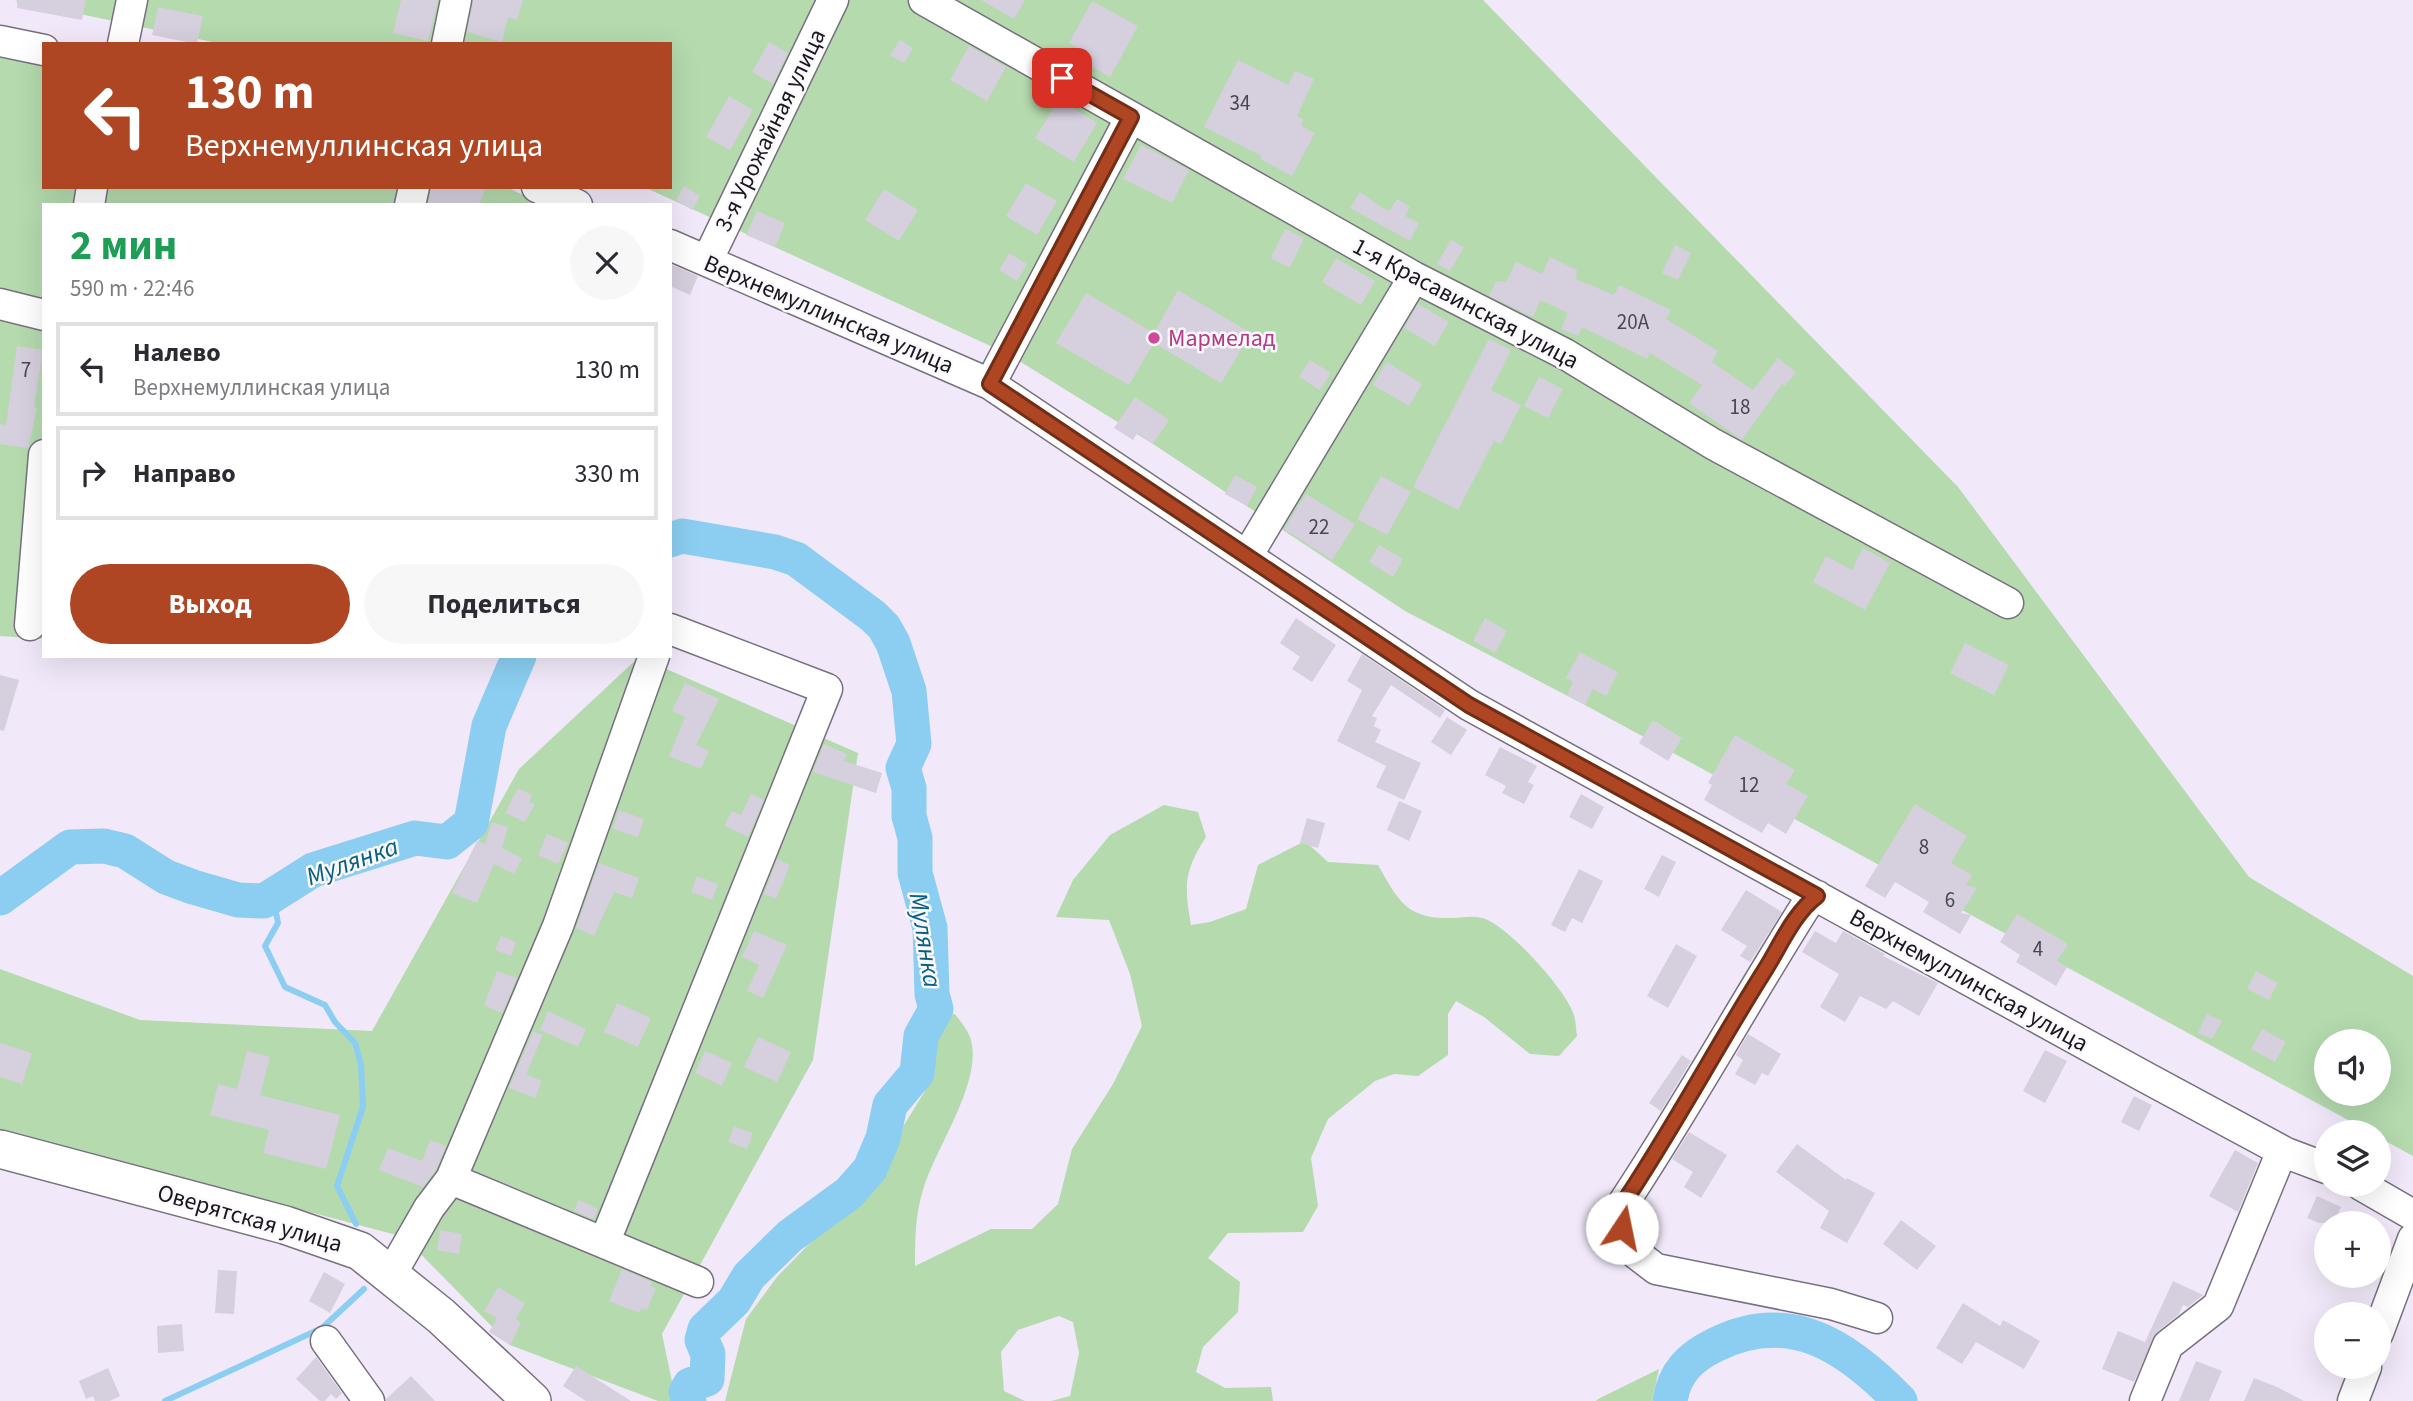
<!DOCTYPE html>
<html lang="ru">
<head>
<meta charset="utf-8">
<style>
  body { margin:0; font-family:"Source Sans 3",sans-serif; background:#f7f7f7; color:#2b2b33; height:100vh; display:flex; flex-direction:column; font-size:26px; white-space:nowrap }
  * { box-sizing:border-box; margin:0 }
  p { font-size:23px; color:#7c7c81 }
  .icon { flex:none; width:38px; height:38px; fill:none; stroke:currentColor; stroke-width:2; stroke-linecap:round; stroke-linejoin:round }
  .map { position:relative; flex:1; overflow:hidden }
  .sheet { position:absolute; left:42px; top:203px; width:630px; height:455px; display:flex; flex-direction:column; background:#fff; border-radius:0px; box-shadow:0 7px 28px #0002 }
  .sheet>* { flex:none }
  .hud { position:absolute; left:42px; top:42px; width:630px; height:147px; border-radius:0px; box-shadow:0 7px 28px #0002; background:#ae4623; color:#fff; overflow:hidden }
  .tools { position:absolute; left:2314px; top:1029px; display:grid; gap:14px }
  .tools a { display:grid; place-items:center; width:77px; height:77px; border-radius:50%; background:#fff; box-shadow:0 7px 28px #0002; font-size:35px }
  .pin { position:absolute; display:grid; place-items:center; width:60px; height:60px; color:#fff; margin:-30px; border-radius:14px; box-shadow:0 4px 10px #0006 }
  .me { position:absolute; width:77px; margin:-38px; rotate:11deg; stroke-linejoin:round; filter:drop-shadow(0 0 5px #0008) }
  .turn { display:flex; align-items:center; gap:24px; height:147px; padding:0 28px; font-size:32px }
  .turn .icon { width:91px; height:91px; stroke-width:2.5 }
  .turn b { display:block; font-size:49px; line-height:60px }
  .round { display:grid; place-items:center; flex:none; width:74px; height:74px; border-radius:37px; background:#f7f7f7 }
  .summary { display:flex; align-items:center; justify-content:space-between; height:119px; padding:0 28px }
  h1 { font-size:42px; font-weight:700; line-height:52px; color:#1e9e55 }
  .primary-button { display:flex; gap:14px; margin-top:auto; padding:14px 28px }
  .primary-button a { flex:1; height:80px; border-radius:42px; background:#ae4623; color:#fff; font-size:28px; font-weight:700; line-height:80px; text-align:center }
  .primary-button a+a { background:#f7f7f7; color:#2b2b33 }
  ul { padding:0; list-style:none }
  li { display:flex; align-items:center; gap:21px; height:94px; margin:0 14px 10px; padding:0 14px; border:4px solid #e1e1e2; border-radius:0px }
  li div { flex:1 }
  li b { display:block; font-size:26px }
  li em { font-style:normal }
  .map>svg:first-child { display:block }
  .green { fill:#b4daae; fill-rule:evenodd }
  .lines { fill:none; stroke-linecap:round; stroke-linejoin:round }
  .stream { stroke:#8bcef1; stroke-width:6 }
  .river { stroke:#8bcef1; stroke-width:35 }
  .building { fill:#d6cfde }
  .minor-casing { stroke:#77707e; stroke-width:33 }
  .major-casing { stroke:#77707e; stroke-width:40 }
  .minor { stroke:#fff; stroke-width:30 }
  .major { stroke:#fff; stroke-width:37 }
  .route-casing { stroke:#712e17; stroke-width:18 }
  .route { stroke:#ae4623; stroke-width:12 }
  .hotel-dot { fill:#d1479c; stroke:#fbf9fd; stroke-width:2.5 }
  .labels { text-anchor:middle; stroke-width:5; stroke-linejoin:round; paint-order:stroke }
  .number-label { font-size:21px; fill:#49454d }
  .street-label { font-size:24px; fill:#1a171d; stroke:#fbf9fd }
  .hotel-label { font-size:24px; fill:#b23c85; stroke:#fbf9fd; text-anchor:start }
  .water-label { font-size:26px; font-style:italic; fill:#076081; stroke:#fbf9fd }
</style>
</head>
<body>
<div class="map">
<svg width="2413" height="1401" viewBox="0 0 2413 1401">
  <rect width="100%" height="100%" fill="#f1e9f9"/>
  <path class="green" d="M14 0H1483L1958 487 2249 877 2413 976V1156L2378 1137V1132H2370L1585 705 1405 611 1153 444 1008 354 644 187H670V44H222ZM2326 1041H2378V1094H2326Z
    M0 53 44 63V187H507L543 205H44V639L0 636Z
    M639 657 858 753 813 1060 662 1334 676 1401H658L510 1345 404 1237 0 1130V969L140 1020 372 1031 519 769Z
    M1164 805 1198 812 1206 837C1184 871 1184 885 1191 925L1210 922 1246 909 1258 865 1305 841 1328 862 1378 865C1398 900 1406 919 1450 918 1459 918 1473 915 1482 918 1507 924 1567 991 1574 1015 1576 1022 1576 1030 1577 1036L1559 1056 1530 1054 1484 1017 1456 1001 1448 1014V1055L1418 1076 1394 1074 1375 1081 1328 1119 1311 1158 1318 1206 1303 1232 1228 1233 1208 1258 1240 1282 1238 1312 1203 1347 1196 1372 1225 1388 1271 1387 1273 1401H1051L1070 1396 1079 1353 1073 1322 1059 1316 1018 1330 1001 1352 1004 1391 1025 1401H725L746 1319 777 1277 838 1214 863 1195 878 1174 888 1151 925 1091 928 1037 934 1025 943 1016 955 1014C960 1021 967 1029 970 1037 985 1079 935 1148 923 1190 915 1215 915 1240 915 1266L991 1229H1032L1058 1204 1072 1149 1113 1084 1142 1026 1130 974 1109 920 1056 917 1073 880 1110 835Z
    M1659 1369 1652 1401H1596L1598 1399Z"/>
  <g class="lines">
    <path class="stream" d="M273 897 278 923 265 946 285 987 325 1005 335 1022 355 1043 361 1064 363 1107 337 1186 356 1224
      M165 1401 322 1328 364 1289"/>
    <path class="river" d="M670 540 682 536 694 538 775 552 796 559 873 616 884 627 893 643 909 691 914 744 903 768 909 788V816L915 838V873L930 928 932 994 936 1009 921 1036 917 1073 890 1105 883 1138 870 1169 849 1193 790 1236 749 1276 734 1301 705 1329 702 1340 708 1354 707 1379 690 1385 686 1392 689 1401
      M0 898 70 847 104 846 125 851 166 877 193 887 238 900 264 901 313 870 415 838 447 842 471 823 489 726 519 656
      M1670 1401C1674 1373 1690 1357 1715 1345 1790 1307 1848 1347 1900 1401"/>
  </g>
  <path class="building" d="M17 0H86L82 20 17 8Z
    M401 0H438L428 41 393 33Z
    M473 0H523L517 20 508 17 502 42 467 32Z
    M981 0H1025L1014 19Z
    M1092 1 1138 26 1110 77 1081 61 1086 52 1069 43Z
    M158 7 203 16 197 44 152 35Z
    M900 40 913 48 904 63 890 55Z
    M769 42 788 53 773 84 752 72Z
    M969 46 1006 67 987 101 950 80Z
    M1238 60 1288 85 1295 71 1314 79 1297 116 1303 119 1302 126 1315 133 1292 176 1260 159 1262 156 1204 127Z
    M729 96 753 110 730 150 706 137Z
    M1059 99 1097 123 1074 162 1035 138Z
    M1141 145 1189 170 1172 203 1123 179Z
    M1026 183 1057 201 1037 235 1006 216Z
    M684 186 700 196 692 210 676 200Z
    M431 187H486L479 205H428Z
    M884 189 918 210 899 241 865 220Z
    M1360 192 1384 209 1390 210 1397 199 1410 207 1405 216 1419 223 1410 241 1350 208Z
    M757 211 785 223 775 247 746 235Z
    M1285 229 1304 238 1290 268 1271 258Z
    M1451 240 1464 247 1450 271 1437 264Z
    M1675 245 1691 253 1678 280 1662 273Z
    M1009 253 1027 264 1017 281 999 270Z
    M1550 257 1577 270 1576 279 1614 295 1619 285 1671 310 1666 319 1718 351 1712 362 1753 390 1778 358 1796 372 1785 386 1782 384 1742 440 1689 403 1702 385 1650 353 1647 359 1582 327 1578 336 1561 329 1568 313 1540 300 1533 317 1489 296 1496 281 1506 282 1516 262 1542 274Z
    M1336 258 1375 281 1361 305 1322 282Z
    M670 264 698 276 690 295 670 286Z
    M1178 290 1251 333 1221 383 1154 343 1129 385 1056 343 1086 293 1154 333Z
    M1418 304 1449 322 1435 346 1404 328Z
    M1489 339 1511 350 1491 390 1521 405 1501 444 1494 441 1458 510 1413 487Z
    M17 346 43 350 34 407 37 408 28 448 0 444V424L6 425Z
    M1310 360 1331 373 1320 390 1299 377Z
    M1387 362 1422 384 1409 406 1373 385Z
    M1539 377 1563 389 1548 418 1524 406Z
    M1135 397 1169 420 1153 444 1137 433 1133 440 1114 428Z
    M1235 475 1257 487 1247 506 1225 494Z
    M1381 476 1411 492 1387 535 1357 519Z
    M1306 494 1355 524 1332 560 1284 529Z
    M1379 545 1403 559 1393 577 1369 562Z
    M1863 548 1890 563 1865 610 1813 582 1826 556 1852 570Z
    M1296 618 1336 645 1312 682 1292 669 1300 657 1280 643Z
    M1485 618 1507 631 1495 653 1473 641Z
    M1965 643 2009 665 1994 695 1950 673Z
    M1580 652 1618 672 1606 696 1593 689 1585 705 1567 695 1573 682 1566 678Z
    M1362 654 1445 710 1440 718 1391 685 1372 716 1377 718 1374 726 1381 730 1375 742 1421 763 1404 800 1376 787 1386 766 1337 741 1362 690 1347 681Z
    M0 675 19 680 4 731 0 730Z
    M685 683 719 699 696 745 709 751 701 769 669 756 685 717 672 711Z
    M1447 717 1467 730 1451 755 1431 742Z
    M1653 720 1682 738 1668 761 1639 743Z
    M1735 735 1795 770 1786 784 1808 796 1786 834 1768 823 1762 833 1704 800 1712 785 1708 783Z
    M824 744 847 754 844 761 882 773 876 793 813 772Z
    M1500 747 1537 766 1528 782 1534 785 1524 804 1502 793 1506 786 1485 775Z
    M518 788 532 795 529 802 535 804 525 822 505 813Z
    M751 794 764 800 748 837 724 826 732 811 741 815Z
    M1581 794 1604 807 1592 829 1569 817Z
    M1399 801 1422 811 1409 841 1387 830Z
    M1915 804 1967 836 1951 863 1972 875 1966 885 1977 888 1961 913 1971 915 1960 934 1923 912 1929 902 1895 882 1885 898 1865 886Z
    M619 810 644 819 638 837 613 829Z
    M1307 818 1325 823 1318 848 1300 843Z
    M492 822 508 827 502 848 522 858 514 874 494 864 477 903 452 893 477 841 485 844Z
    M547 834 568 843 558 864 538 855Z
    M1662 855 1676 862 1659 897 1644 889Z
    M777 859 790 865 776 899 764 894Z
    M599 863 639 878 632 898 614 892 594 936 576 928Z
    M1579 869 1603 881 1582 923 1572 918 1565 932 1551 925Z
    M697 876 718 884 712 900 691 892Z
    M1746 890 1782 912 1750 962 1740 956 1747 946 1721 930Z
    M2017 914 2068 944 2057 961 2067 967 2056 986 2016 962 2020 955 2000 942Z
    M754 931 787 945 763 998 747 991 759 965 742 957Z
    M1815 931 1836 943 1843 931 1885 954 1883 956 1938 983 1919 1016 1893 1001 1886 1009 1860 996 1845 1022 1820 1007 1839 974 1802 952Z
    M501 936 516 942 511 956 495 950Z
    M1676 944 1697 956 1668 1008 1647 996Z
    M497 971 517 978 502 1013 484 1005Z
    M2256 971 2278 983 2269 1000 2247 989Z
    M617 1003 651 1018 638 1047 604 1032Z
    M548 1011 586 1029 578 1047 540 1030Z
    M2207 1014 2222 1021 2212 1039 2198 1033Z
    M2262 1029 2286 1042 2275 1062 2251 1049Z
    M533 1031 543 1035 526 1074 542 1081 535 1098 509 1088Z
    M1748 1034 1781 1054 1768 1076 1762 1073 1755 1085 1735 1074 1743 1060 1736 1055Z
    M758 1037 791 1052 777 1082 744 1067Z
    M0 1043 32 1053 22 1084 0 1077Z
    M2045 1050 2067 1061 2045 1103 2023 1091Z
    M247 1051 270 1057 260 1095 340 1115 326 1169 263 1153 269 1130 210 1115 218 1084 237 1089Z
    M705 1051 732 1063 722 1086 695 1073Z
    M1682 1055 1691 1061 1661 1111 1649 1103Z
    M2134 1096 2152 1105 2139 1131 2121 1122Z
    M734 1126 753 1133 747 1149 728 1142Z
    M1689 1132 1727 1155 1701 1198 1684 1187 1693 1172 1672 1159Z
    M430 1140 446 1146 436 1170 423 1187 379 1170 388 1148 422 1161Z
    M1797 1144 1846 1180 1847 1178 1875 1193 1847 1243 1820 1228 1829 1211 1776 1172Z
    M2235 1150 2258 1163 2238 1212 2209 1196Z
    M2317 1196 2341 1207 2334 1223H2319L2307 1218Z
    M579 1200 598 1209 593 1219 574 1211Z
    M1901 1220 1936 1246 1917 1270 1883 1244Z
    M440 1230 462 1234 459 1254 437 1250Z
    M622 1269 652 1282 650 1286 656 1288 647 1310 641 1308 639 1313 609 1301Z
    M218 1270 237 1271 234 1314 215 1313Z
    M324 1272 345 1284 330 1313 309 1301Z
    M2173 1281 2203 1295 2188 1307 2183 1305 2179 1314 2157 1332 2134 1382 2102 1369 2118 1331 2145 1342Z
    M498 1287 525 1303 516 1319 521 1323 510 1345 489 1332 497 1318 484 1311Z
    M1963 1303 2000 1326 2003 1320 2040 1341 2024 1369 1976 1342 1962 1364 1936 1348Z
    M182 1324 184 1351 158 1353 157 1326Z
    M316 1357 342 1393 336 1399 331 1394 325 1401H320L296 1379Z
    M2196 1361 2222 1371 2209 1401H2179Z
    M576 1366 631 1401H586L563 1386Z
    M108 1368 120 1396 110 1401H95L93 1396 86 1399 79 1381Z
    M411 1376 435 1401H386V1399Z
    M2254 1378 2277 1387 2304 1401H2244Z"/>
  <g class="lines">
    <g class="minor-casing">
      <path id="minor" d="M924 0 1414 277 1565 354 1713 444 2008 603
        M0 41 44 50
        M123 44 132 0
        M447 44 456 0
        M537 187 577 205
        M89 205 92 187
        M410 205 414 187
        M670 245 990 384 1469 705 2145 1077 2286 1153 2326 1168
        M707 261 833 0
        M0 304 44 315
        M990 384 1131 117
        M1247 556 1414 277
        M30 625 44 455
        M1817 896 1807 904C1743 1005 1685 1111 1618 1211L1625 1245 1656 1269 1831 1304 1877 1318
        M451 1179 698 1282
        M2361 1185 2413 1215
        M605 1241 827 689 670 629
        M390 1276 429 1208 451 1179 558 926 654 656
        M2378 1333 2413 1239
        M326 1341 369 1401
        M2145 1401 2168 1345 2218 1306 2277 1163 2286 1153
        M2353 1401 2366 1367"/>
    </g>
    <g class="major-casing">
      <path id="major" d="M0 1149 285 1225 360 1251 441 1316 532 1401"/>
    </g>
    <use href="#minor" class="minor"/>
    <use href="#major" class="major"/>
  </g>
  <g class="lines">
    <g class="route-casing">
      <path id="route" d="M1062 78 1131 117 990 384 1469 705 1817 896C1794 913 1780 946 1765 970 1715 1049 1671 1133 1618 1211L1622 1228"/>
    </g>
    <use href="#route" class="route"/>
  </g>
  <circle class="hotel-dot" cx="1154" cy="338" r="7"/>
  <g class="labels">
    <g class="number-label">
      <text x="1240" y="110">34</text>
      <text x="1633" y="329">20А</text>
      <text x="26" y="377">7</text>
      <text x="1740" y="414">18</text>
      <text x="1319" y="534">22</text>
      <text x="1749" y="792">12</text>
      <text x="1924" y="854">8</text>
      <text x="1950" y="907">6</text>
      <text x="2038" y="956">4</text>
    </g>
    <g class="street-label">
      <text transform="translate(770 130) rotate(-64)" y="8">3-я Урожайная улица</text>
      <text transform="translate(1466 303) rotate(28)" y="8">1-я Красавинская улица</text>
      <text transform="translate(829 314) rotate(23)" y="8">Верхнемуллинская улица</text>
      <text transform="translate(1969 980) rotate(29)" y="8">Верхнемуллинская улица</text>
      <text transform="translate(250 1218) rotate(16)" y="8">Оверятская улица</text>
    </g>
    <g class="hotel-label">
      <text x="1168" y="346">Мармелад</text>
    </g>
    <g class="water-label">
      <text transform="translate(352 861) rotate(-20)" y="9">Мулянка</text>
      <text transform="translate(926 940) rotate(81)" y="9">Мулянка</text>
    </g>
  </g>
</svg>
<div class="tools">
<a><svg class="icon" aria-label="sound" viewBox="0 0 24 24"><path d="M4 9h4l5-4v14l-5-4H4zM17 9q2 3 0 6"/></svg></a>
<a><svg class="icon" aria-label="layers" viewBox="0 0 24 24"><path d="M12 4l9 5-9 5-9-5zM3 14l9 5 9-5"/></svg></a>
<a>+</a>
<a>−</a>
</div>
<div class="pin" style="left:1062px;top:78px;background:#d93025"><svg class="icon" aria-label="arrive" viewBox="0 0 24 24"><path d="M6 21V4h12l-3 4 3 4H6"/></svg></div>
<svg class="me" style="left:1622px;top:1228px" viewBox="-20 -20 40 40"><circle r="19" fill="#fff"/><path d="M0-13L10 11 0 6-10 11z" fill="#ae4623"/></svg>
<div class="hud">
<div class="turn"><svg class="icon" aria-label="left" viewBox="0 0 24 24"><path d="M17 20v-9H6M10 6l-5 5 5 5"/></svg><div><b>130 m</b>Верхнемуллинская улица</div></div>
</div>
<section class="sheet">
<div class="summary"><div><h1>2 мин</h1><p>590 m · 22:46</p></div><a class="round"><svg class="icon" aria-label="close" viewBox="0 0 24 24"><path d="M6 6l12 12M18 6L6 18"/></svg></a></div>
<ul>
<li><svg class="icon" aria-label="left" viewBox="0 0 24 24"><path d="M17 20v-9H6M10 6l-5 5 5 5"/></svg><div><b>Налево</b><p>Верхнемуллинская улица</p></div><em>130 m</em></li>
<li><svg class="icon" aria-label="right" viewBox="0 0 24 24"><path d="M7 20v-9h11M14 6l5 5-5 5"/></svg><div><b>Направо</b></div><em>330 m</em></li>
</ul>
<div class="primary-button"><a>Выход</a><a>Поделиться</a></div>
</section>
</div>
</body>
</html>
